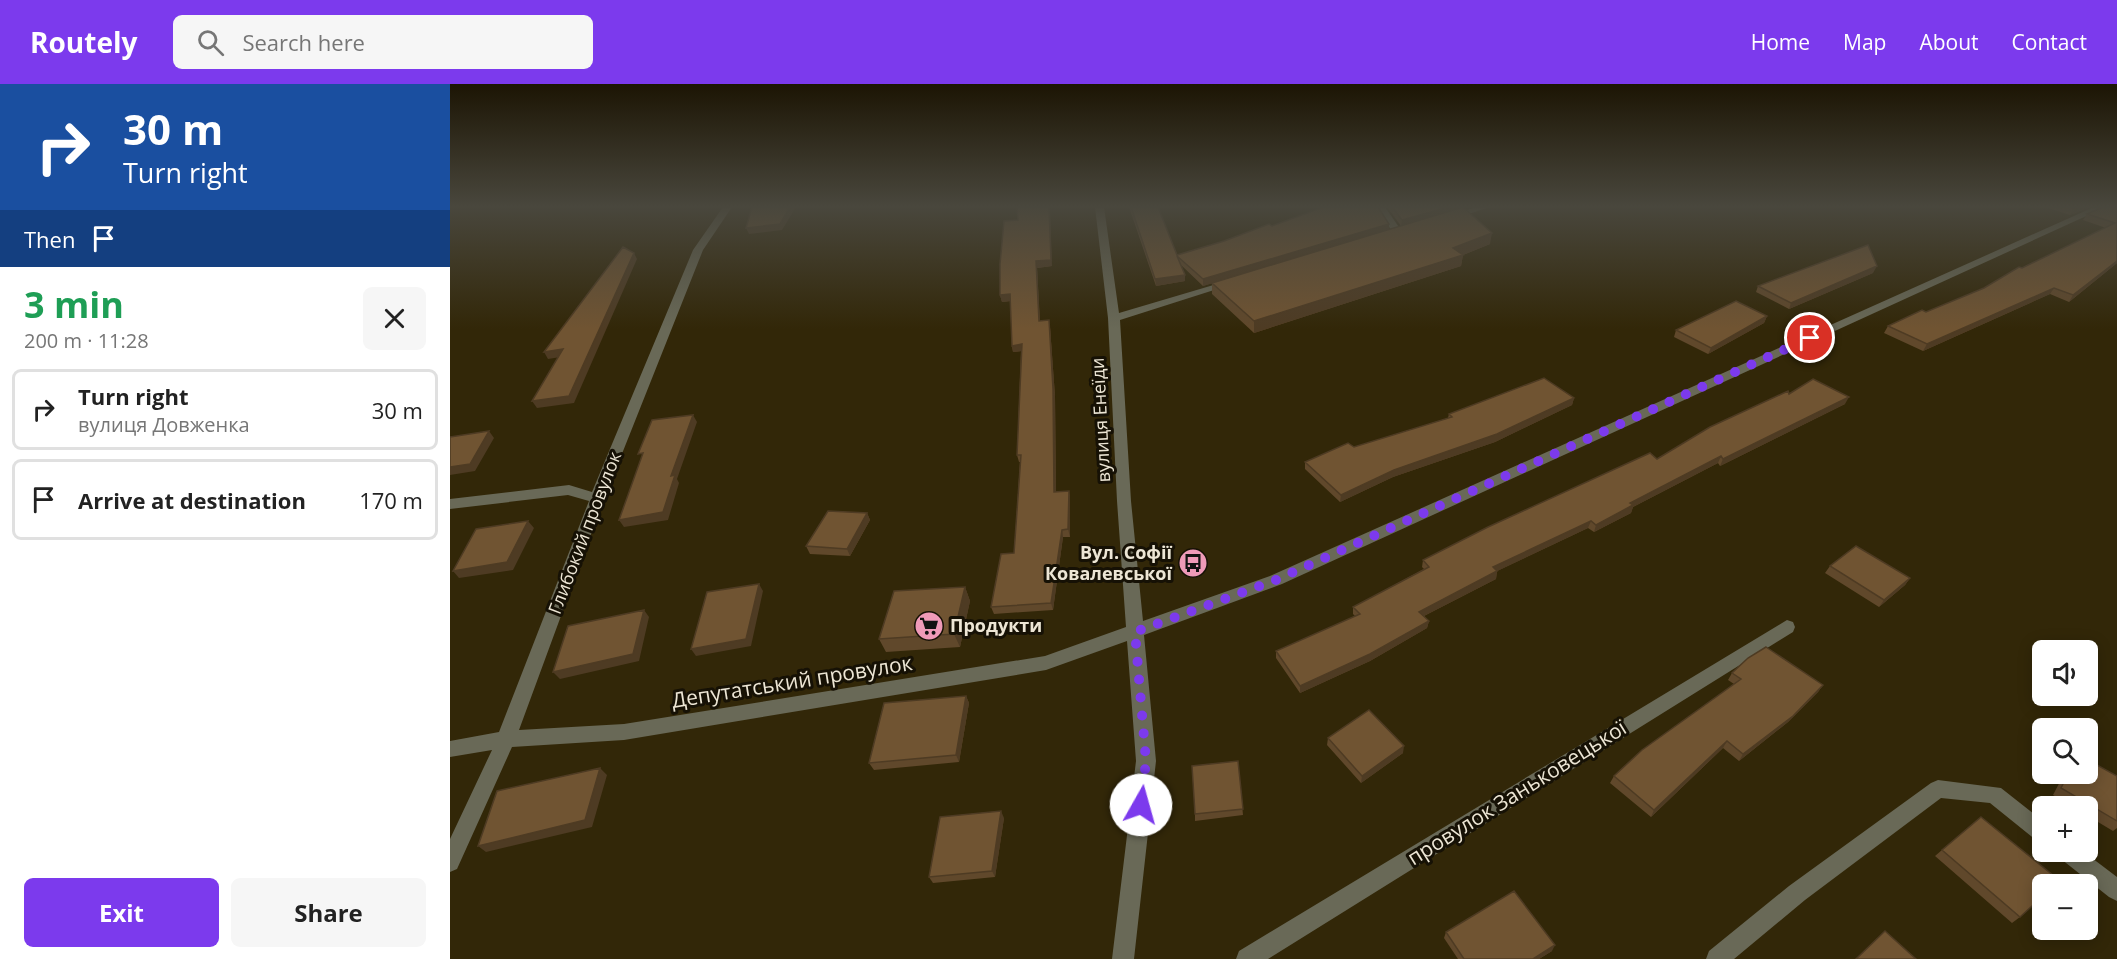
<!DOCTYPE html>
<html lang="en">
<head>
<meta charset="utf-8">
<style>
  body { margin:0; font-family:"Open Sans",sans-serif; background:#f6f6f6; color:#222; height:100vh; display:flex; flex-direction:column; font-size:22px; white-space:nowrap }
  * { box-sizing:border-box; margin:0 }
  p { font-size:20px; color:#767676 }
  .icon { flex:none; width:33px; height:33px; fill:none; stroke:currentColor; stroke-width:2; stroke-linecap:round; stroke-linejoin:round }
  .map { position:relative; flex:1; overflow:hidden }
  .side { display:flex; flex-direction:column; background:#fff; width:450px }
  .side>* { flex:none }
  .banner { background:#1a4fa0; color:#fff; overflow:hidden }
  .buttons { position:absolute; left:1582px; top:556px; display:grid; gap:12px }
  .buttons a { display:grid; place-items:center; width:66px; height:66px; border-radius:9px; background:#fff; box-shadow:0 3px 15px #0003; font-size:30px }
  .pin { position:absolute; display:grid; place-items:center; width:51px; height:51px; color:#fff; margin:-26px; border:3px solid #fff; border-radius:50%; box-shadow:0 2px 6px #0007 }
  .me { position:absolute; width:66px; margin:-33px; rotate:7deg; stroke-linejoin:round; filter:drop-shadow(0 0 4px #0008) }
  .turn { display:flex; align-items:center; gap:21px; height:126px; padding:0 24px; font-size:27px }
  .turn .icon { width:78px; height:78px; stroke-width:2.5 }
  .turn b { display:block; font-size:42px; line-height:51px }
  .then { display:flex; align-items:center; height:57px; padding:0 24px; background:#0003; gap:12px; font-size:22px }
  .round { display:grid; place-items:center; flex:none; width:63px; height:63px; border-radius:9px; background:#f6f6f6 }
  .summary { display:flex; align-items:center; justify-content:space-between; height:102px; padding:0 24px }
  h1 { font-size:36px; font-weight:700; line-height:45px; color:#1e9e55 }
  .primary-button { display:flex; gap:12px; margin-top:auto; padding:12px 24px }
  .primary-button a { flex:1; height:69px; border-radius:9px; background:#7c3aed; color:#fff; font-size:24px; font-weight:700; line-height:69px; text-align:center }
  .primary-button a+a { background:#f6f6f6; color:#222 }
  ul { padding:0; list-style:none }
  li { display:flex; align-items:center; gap:18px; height:81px; margin:0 12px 9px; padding:0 12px; border:3px solid #e0e0e0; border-radius:9px }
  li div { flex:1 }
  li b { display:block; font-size:22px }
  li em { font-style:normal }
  header { display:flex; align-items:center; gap:36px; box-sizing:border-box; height:84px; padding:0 30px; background:#7c3aed; color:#fff }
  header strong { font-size:28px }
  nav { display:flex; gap:33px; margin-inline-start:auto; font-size:21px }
  .search { width:420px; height:54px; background:#f6f6f6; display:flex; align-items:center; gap:15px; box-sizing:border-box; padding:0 21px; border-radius:9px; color:#767676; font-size:22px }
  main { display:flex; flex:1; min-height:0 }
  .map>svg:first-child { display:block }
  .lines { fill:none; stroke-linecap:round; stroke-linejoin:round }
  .minor { fill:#696957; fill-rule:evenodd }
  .wall { fill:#60482b }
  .shaded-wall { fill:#4e3b23 }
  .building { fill:#705432; stroke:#4e3b23; stroke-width:1.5 }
  .route { stroke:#7c3aed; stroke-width:10; stroke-dasharray:0 18 }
  .labels { text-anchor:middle; stroke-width:6; stroke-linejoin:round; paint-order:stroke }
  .street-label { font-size:18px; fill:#ede6d5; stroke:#161105 }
  .poi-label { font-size:18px; font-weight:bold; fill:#ede6d5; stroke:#161105; text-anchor:end }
  .near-street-label { font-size:21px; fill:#ede6d5; stroke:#161105 }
</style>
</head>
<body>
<header>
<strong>Routely</strong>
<div class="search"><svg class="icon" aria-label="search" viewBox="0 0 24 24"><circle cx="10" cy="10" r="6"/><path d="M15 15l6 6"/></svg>Search here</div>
<nav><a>Home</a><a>Map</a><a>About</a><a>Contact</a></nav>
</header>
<main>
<section class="side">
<div class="banner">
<div class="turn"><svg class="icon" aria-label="right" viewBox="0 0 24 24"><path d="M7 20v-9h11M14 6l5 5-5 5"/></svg><div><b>30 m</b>Turn right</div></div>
<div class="then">Then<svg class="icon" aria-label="arrive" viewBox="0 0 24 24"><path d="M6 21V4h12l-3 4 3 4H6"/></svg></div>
</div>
<div class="summary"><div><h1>3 min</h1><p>200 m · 11:28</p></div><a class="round"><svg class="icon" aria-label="close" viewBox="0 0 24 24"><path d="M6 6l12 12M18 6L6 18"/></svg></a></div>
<ul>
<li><svg class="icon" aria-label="right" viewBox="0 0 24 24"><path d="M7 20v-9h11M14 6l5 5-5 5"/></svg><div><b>Turn right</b><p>вулиця Довженка</p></div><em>30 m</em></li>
<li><svg class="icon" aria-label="arrive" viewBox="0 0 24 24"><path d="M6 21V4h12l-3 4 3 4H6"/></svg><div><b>Arrive at destination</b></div><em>170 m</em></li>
</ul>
<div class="primary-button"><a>Exit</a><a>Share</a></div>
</section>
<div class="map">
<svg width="1667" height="875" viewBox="0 0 1667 875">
  <rect width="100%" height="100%" fill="#322708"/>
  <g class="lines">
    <path class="minor" d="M273 123H282L253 166 154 415 69 646 174 640 595 572 676 543 667 417 658 234 645 123H654L669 229 777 197H785L786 199 670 236 681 417 693 537 820 492 1644 123H1656L832 500 694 551 706 677 684 875H662L686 677 677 557 596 586 174 656 62 663 7 785 0 788V755L42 666 0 673V657L49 648 139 417 118 411 0 425V415L119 401 142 408 243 166Z
      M927 123H935L953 149 952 151H944Z
      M1026 123H1040L1000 136 995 133Z
      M1337 536 1343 538 1345 543 1343 548 818 875H786L789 867Z
      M1488 696 1551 704 1593 737V759L1586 756 1540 719 1491 714 1355 816 1284 875H1256L1259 867 1339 802 1481 699Z
      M1608 768H1634L1667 793V817L1659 813 1611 775Z"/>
  </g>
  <path class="wall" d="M679 123H708L727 171 774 157 822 142 868 125 867 123H928L939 140V146L951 142 937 123H1005L1004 126 1040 160 1013 171 1011 182 804 249 762 210V199L753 202 731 181 735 191V197L706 202Z
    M1595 123H1640L1620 131Z
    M1667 123V179L1619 218 1600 210 1473 267 1434 249 1438 242 1476 228 1534 204 1572 184 1656 144 1633 136 1637 130Z
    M568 136 602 182 587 184 590 237 600 243 605 312 606 408 619 407 620 414V453H613L603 526 544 530 541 523 564 469 570 378H569L567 371 571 267 563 268 562 262 560 217 552 218 550 211Z
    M1423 189 1339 225 1306 208 1308 202Z
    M1317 232 1314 239 1258 270 1224 253 1226 246Z
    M1339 310 1395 320 1270 382 1268 379 1183 423 1181 429 1144 448 1138 444 1047 487 1046 495 974 532 979 537 977 544 920 577 850 609 826 574V567L905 532 903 530V523L974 485 972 483 973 476 1207 375Z
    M1124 314 1122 321 1045 358 943 393 890 418 855 385V378L998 334 999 330Z
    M417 429 420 436 400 472 360 470 356 462Z
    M1380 482 1460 494 1455 501 1429 523 1375 489Z
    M515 503 520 517 510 563 436 568 429 555Z
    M1282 589 1373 601 1368 608 1338 638 1289 677 1273 664 1201 733 1160 699 1164 692 1284 600 1278 596Z
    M516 612 519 619 509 678 424 686 419 679Z
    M878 654 953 669 911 699 877 661Z
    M788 677 793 731 745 737V730Z
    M1614 690H1638L1667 692V744L1663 747 1638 732V723H1624L1603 711Z
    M554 734 545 793 483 799 479 793Z
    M1492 766 1570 833 1562 839 1485 772Z
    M996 848 1102 867 1089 875H1008L994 854Z"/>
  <path class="shaded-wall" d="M340 123H346L332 146 299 150 296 144Z
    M599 123H600L602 182 587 184 590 244 589 237 586 177Z
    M999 123H1005L1004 127 951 142 952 136Z
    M1630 123H1640L1620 131 1624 125Z
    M939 140V147L753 202V195Z
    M1042 149 1040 160 1013 171 1011 182 804 249V237L1003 164Z
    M184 169 187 175 124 319 87 324 82 317Z
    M1667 177V179L1619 218 1623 211Z
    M1427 182 1423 189 1339 225 1341 219Z
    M735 191V197L706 202 705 195Z
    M1604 204 1600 210 1473 267 1477 260Z
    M560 210 562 217 552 218 550 211Z
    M1317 232 1314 239 1258 270 1261 264Z
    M599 236 600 243 605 312 606 415 604 408Z
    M572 260 573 267 563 268 562 262Z
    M113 265 117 272 98 275 94 268Z
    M1399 313 1395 320 1270 382 1273 375Z
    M1124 314 1122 321 1045 358 943 393 890 418 891 411 944 386Z
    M243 331 247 338 227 395 229 399 218 436 174 443 169 436 221 392Z
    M39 347 44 354 25 387 0 391V383Z
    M1271 372 1268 379 1183 423 1181 429 1144 448 1146 441 1180 419Z
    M619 407 620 414V453L618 445Z
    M417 429 420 436 400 472 397 465Z
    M78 437 84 444 63 486 9 494 3 487Z
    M1141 437 1138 444 1041 490 1043 483Z
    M612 446 613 453 603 526 601 519Z
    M1047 487 1046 495 968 535 969 528Z
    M1460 494 1455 501 1429 523 1434 516Z
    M309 500 313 507 301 562 246 572 241 565Z
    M515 503 520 517 510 563 504 550Z
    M194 526 199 533 189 577 110 595 103 588Z
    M979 537 977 544 920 577 850 609V602Z
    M1373 601 1368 608 1338 638 1289 677 1293 670Z
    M516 612 519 619 509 678 506 671Z
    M1277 657 1273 664 1201 733 1204 726Z
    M954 662 953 669 911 699 912 692Z
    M150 684 157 691 142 743 36 768 28 762Z
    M551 727 554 734 545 793 542 787Z
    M1105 861 1102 867 1089 875H1083Z"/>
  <path class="building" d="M302 123H340L330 140 296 144Z
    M567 123H599L601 176 586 177 589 237 599 236 603 305 604 408 619 407 618 445 612 446 601 519 541 523 551 470 564 469 571 371H567L572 260 562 262 560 210 550 211V180L554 137 568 136Z
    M681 123H708L727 171 774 157 819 140 822 142 871 124 870 123H928L939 140 753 195 727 172 735 191 705 195Z
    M942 123H999L952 136Z
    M1013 123 1042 149 1003 164 1013 171 804 237 762 199Z
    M1617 123H1630L1624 125Z
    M1653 123H1667V177L1623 211 1604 204 1477 260 1438 242 1472 226 1476 228 1534 204 1569 183 1572 184 1665 139 1637 130Z
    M1418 161 1427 182 1341 219 1308 202Z
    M173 163 184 169 119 312 82 317 113 265 94 268Z
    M1286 217 1317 232 1261 264 1226 246Z
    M1094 294 1124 314 1047 350 944 386 891 411 855 378 898 359 904 363 1002 333 999 330Z
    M1363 295 1399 313 1273 375 1271 372 1180 419 1183 421 1146 441 1141 437 1043 483 1047 487 969 528 979 537 920 570 850 602 826 567 910 530 903 523 979 483 973 476 1038 443 1200 369 1207 375 1260 343 1338 307 1339 310Z
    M243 331 221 392 225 391 213 428 169 436 193 369 188 370 202 336Z
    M39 347 20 380 0 383V353Z
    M378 427 417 429 397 465 356 462Z
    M78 437 57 478 3 487 26 445Z
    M1406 462 1460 494 1434 516 1380 482Z
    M309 500 296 555 241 565 257 508Z
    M515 503 504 550 429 555 444 507Z
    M194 526 183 570 103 588 118 542Z
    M1316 563 1373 601 1343 632 1293 670 1277 657 1204 726 1164 692 1192 666 1291 595 1282 589 1298 574Z
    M516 612 506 671 419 679 434 619Z
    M919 626 954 662 912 692 878 654Z
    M1638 676 1667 692V737L1611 704 1618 690H1638Z
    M788 677 793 725 745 730 742 682Z
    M150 684 135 736 28 762 47 707Z
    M551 727 542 787 479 793 490 733Z
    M1531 733 1609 796 1604 801H1593V812L1570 833 1492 766Z
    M1064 807 1105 861 1083 875H1014L996 848Z
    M1435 847 1466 875H1406Z"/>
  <linearGradient id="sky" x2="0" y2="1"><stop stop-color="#1c1504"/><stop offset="0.5" stop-color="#49473d"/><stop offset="1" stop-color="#49473d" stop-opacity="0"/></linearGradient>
  <rect width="1667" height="245" fill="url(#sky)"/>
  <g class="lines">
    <path class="route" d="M691 721 696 677 685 548 826 496 1360 254"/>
  </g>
  <defs>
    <g id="bus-disc" transform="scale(1.5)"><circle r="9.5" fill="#ef9ab8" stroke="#161105"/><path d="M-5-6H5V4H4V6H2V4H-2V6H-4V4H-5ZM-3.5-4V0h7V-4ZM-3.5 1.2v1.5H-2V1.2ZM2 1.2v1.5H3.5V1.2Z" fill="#111"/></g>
    <g id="supermarket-disc" transform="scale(1.5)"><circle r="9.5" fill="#ef9ab8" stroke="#161105"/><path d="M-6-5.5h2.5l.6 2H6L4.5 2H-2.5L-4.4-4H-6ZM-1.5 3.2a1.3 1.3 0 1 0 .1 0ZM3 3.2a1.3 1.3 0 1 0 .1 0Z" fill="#111"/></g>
  </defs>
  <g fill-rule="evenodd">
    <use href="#bus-disc" x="743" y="479"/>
    <use href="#supermarket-disc" x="479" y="542"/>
  </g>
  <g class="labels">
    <g class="street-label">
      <text transform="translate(651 336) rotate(-93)" y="6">вулиця Енеїди</text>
      <text transform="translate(135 449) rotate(-69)" y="6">Глибокий провулок</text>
    </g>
    <g class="poi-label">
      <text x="722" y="475">Вул. Софії<tspan x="722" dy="21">Ковалевської</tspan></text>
      <text x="500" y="548" text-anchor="start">Продукти</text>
    </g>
    <g class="near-street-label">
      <text transform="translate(342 598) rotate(-9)" y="7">Депутатський провулок</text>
      <text transform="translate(1067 709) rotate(-32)" y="7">провулок Заньковецької</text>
    </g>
  </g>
</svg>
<div class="buttons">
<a><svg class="icon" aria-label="sound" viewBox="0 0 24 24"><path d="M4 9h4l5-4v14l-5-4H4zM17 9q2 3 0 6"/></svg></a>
<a><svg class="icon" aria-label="search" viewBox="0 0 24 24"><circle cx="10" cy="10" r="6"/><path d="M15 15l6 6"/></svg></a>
<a>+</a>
<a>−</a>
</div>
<div class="pin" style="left:1360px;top:254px;background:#d93025"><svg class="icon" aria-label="arrive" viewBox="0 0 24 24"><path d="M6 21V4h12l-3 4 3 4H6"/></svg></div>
<svg class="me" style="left:691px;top:721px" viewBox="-20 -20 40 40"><circle r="19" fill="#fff"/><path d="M0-13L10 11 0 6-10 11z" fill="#7c3aed"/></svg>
</div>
</main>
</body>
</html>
